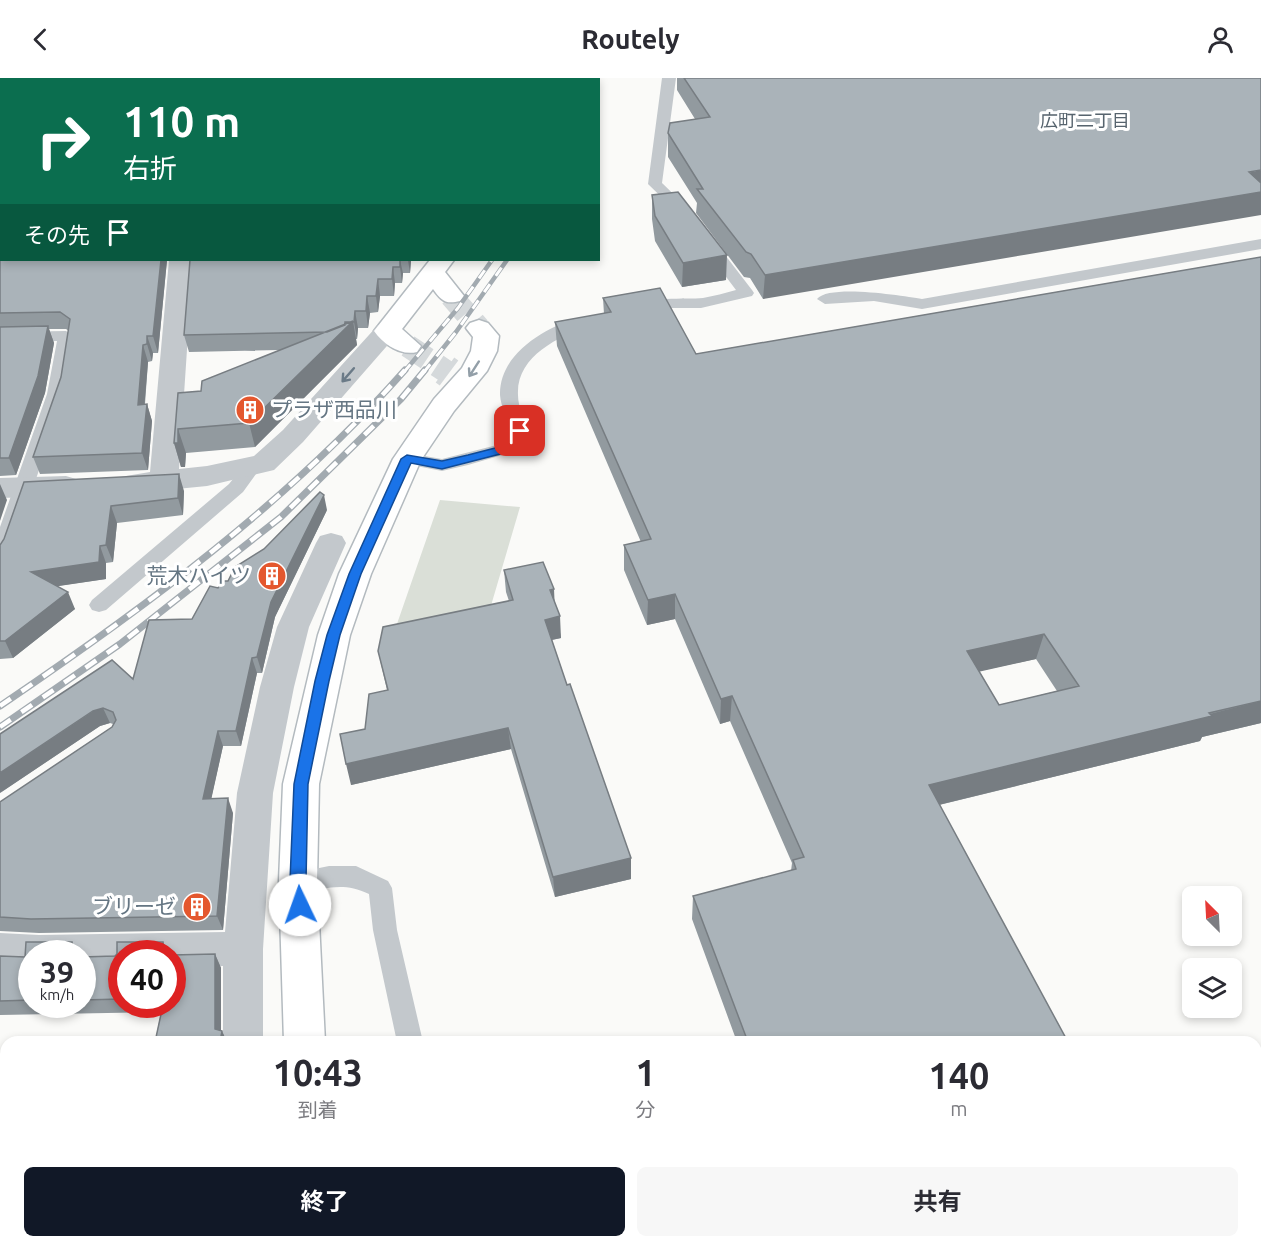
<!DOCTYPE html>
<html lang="ja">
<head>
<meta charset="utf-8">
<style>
  body { margin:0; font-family:Ubuntu,"Noto Sans JP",sans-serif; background:#f7f7f7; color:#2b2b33; height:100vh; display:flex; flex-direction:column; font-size:22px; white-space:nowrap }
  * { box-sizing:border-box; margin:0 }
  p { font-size:20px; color:#7c7c81 }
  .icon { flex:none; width:33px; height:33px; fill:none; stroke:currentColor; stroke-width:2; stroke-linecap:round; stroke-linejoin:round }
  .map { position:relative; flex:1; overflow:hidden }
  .panel { position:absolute; left:0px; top:958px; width:1262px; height:212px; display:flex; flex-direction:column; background:#fff; border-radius:18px 18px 0 0; box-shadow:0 3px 9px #0003 }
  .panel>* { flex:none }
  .hud { position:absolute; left:0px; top:0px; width:600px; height:183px; box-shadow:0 3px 9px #0003; background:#0b6e4f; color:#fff; overflow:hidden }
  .needle { width:39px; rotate:336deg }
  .tools { position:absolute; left:1182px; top:808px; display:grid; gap:12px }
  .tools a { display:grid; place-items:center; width:60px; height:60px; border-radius:9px; background:#fff; box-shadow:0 3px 9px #0003; font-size:30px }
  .speed { position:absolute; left:18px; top:862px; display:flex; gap:12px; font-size:30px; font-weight:700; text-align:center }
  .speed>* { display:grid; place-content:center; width:78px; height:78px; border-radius:50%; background:#fff; box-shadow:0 3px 9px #0003; line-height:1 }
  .speed small { font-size:15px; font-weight:400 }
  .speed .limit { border:9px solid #d22; background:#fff; color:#111 }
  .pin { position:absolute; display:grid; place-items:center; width:51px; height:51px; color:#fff; margin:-26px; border-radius:12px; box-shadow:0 3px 9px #0006 }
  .me { position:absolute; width:66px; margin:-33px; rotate:357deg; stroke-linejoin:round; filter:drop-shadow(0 0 4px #0008) }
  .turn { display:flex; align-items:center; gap:21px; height:126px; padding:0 24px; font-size:27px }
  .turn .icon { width:78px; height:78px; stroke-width:2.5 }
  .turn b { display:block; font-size:42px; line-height:51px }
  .then { display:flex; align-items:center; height:57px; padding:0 24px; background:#0003; gap:12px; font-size:22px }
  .eta { display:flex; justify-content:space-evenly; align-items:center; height:102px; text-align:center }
  .eta b { font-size:36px; font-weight:700; line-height:42px }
  .cta { display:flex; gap:12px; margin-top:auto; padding:12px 24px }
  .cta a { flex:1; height:69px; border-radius:9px; background:#111827; color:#fff; font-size:24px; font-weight:700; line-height:69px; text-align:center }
  .cta a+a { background:#f7f7f7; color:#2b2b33 }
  header { display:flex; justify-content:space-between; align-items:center; height:78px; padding:0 24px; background:#fff; font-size:27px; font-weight:700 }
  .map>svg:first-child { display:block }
  .green { fill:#dadfd7 }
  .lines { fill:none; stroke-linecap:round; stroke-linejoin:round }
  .secondary-tunnel-far1 { stroke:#d5d9db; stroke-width:23; stroke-dasharray:23 12; stroke-linecap:butt }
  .secondary-tunnel { stroke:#d5d9db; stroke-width:31; stroke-dasharray:31 15; stroke-linecap:butt }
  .secondary-casing { stroke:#b3babf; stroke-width:3 }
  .lane { fill:#c3c8cc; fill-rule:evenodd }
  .street { fill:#c3c8cc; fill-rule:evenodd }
  .secondary { fill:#fff; fill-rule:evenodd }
  .rail-far1-casing { stroke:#a2aab0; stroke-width:4.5 }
  .rail-casing { stroke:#a2aab0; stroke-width:7 }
  .rail-far1 { stroke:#fff; stroke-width:3; stroke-dasharray:10; stroke-linecap:butt }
  .rail { stroke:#fff; stroke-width:4.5; stroke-dasharray:13; stroke-linecap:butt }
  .wall { fill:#929a9f; fill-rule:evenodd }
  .shaded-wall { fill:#777d82 }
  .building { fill:#aab3b9; stroke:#777d82; stroke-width:1.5; fill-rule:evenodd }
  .oneway { stroke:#939fa8 }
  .oneway2 { stroke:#6a7a87 }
  .route { fill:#1a73e8; stroke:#114b97; stroke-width:1.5 }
  .labels { text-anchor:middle; stroke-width:6; stroke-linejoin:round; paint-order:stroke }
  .far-neighbourhood-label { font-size:18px; fill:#57646e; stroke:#fff }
  .poi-label { font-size:21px; fill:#657683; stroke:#fff; text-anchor:end }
</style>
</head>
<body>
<header><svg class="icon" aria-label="back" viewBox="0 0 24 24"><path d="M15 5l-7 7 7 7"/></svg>Routely<svg class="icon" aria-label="person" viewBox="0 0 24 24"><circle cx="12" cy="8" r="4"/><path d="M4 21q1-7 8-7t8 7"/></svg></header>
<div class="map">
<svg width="1261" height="1169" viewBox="0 0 1261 1169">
  <rect width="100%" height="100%" fill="#fafaf8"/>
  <path class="green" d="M440 422 520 429 485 548 390 566Z
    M0 1116H6V1164H223V1169H0Z"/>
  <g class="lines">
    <path class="secondary-tunnel-far1" d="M451 218 479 250
      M408 268 447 294"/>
    <path class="secondary-tunnel" d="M445 292 449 295"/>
    <g class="secondary-casing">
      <path id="secondary" d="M513 0H533V2H513Z
        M430 182H454L445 194 464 218 460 223C445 227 441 222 433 211L402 251 421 268 417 274C401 278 384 267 374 253Z
        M479 242 488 245 499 258 497 273 487 293 454 333 421 382 371 496 350 557 319 706 317 803 325 964H284L279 803 283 706 318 557 339 496 393 381 434 321 462 290 471 273 473 259 466 250 470 245Z
        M287 1164H333V1169H287Z"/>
    </g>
    <path class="lane" d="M662 0H676L662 105 693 135 686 139 681 138 648 106Z
      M1261 161V171L922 231 874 223 825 226 817 221C830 206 902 218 922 221Z
      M710 162 715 164 752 212 754 215 752 218 701 230H671L641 236 635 234 633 231C645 217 686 222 703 220 714 218 725 215 736 212L702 167Z
      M582 239 588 241 590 244 588 247C558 260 516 278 518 317 518 329 524 341 529 353L509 375 468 387 442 393 401 385 398 381 401 377 407 375 442 381 497 367 511 352C507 341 501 329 500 317 499 275 547 248 582 239Z
      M66 253 74 258 65 316 10 477 7 482 0 484V449L47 316 57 263 0 264V254Z
      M252 383 258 385 261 389 243 414 106 532 99 534 92 532 89 527 92 522 229 406 246 385Z
      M329 788H356L388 803 392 810 397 852 423 964H397L373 852 369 816C335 799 316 819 290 810L286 803 290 796Z"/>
    <path class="street" d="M169 182H193L179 391 207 388 254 378 283 352 378 247 387 245 396 247 400 253 303 364 274 392 207 408 136 415 126 412 121 405 126 398 150 394Z
      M66 398 76 401 81 408 76 415 66 418 0 420V400Z
      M331 455 342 458 346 465 309 549 294 609 273 715 263 871V964H223V888L172 889V876H122V890L82 891V876H32V891L0 889V855L39 857 225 854 237 715 260 609 277 549 316 465 320 458Z
      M224 1164H270V1169H224Z"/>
    <use href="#secondary" class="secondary"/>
    <g class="rail-far1-casing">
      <path id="rail-far1" d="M404 294 458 230 492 182
        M424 294 456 254 507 182"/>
    </g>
    <g class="rail-casing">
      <path id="rail" d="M0 628C146 529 287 425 405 292
        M0 649 120 566 281 439 401 321 425 292"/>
    </g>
    <use href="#rail-far1" class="rail-far1"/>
    <use href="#rail" class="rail"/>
  </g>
  <path class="wall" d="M0 0H361L362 2H2V182H167L158 275H153L152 283 148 284 145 326H147L152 343 148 392 40 396 33 379 61 299 69 253 66 251H49L54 265 45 315 16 397 0 398Z
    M440 0H501V2H440Z
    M677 0H1261L763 221 750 200 744 199 696 135 697 125 668 79V55L695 41 677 12Z
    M652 117 726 202 682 209 655 163 652 141Z
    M1261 179V645L1202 659 1200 663 939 727 1068 964H737L692 841 693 818 791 793 792 785 730 643 720 646 675 541 647 547 624 492V467L641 464 557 268 555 244 604 236 603 220 696 276ZM1036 581 1057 613 999 627 979 593Z
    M190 182H411L410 195H403L402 205H395L394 218H380L378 234 370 235 368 250H358L357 261H356L357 267 255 369 186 375 185 389H181L174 365 178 315 201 313 280 272 189 274 184 257Z
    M24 404 184 413 183 437 117 445 113 484 106 485V501L57 508 75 531 13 580 0 581V467L4 461Z
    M327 432 275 539 262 595H257L241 668H223L211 721 233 735 223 852 39 855 0 853V724L112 649 113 646 110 645 100 648 0 715 133 601 192 541 218 510Z
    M504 492 554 523 561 560 552 562 631 801 555 819 511 671 351 707 365 651 387 612 378 573 509 523 506 514Z
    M26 864H72L78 876H32V927H82V879L115 878 117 876V864H163L169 876H122V927H172V877L215 876 221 890V952L222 953 227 964H155L161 934 0 937V878L25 879Z
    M0 978H6V1105H4L0 1101Z
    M811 1164H1176L1179 1169H813Z"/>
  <path class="shaded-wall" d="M294 0H361L362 2H284Z
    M1261 92V137L763 221 765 197Z
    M727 177 726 202 682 209 683 185Z
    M161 182H167L158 275 153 258Z
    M400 182 403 195 402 205 400 189Z
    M408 182H411L410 195Z
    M393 189 395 205 394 218 392 201Z
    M378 201 380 218 378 234 376 218Z
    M367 218 370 235 368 250 366 233Z
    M355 233 358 250 357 261 354 244Z
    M353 243 357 267 255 369 249 345 345 244 346 250Z
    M48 248 54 265 45 315 16 397 9 380Z
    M147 258 153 275 152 283 147 266Z
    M143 267 148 284 143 344 138 327Z
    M147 326 152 343 148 392 142 375Z
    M178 351 186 375 185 389H181L174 365Z
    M179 396 184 413 183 437 178 420Z
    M0 406 7 422 0 443Z
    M324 417 327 432 275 539 262 595 257 579 271 524Z
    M111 428 117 445 113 484 106 467Z
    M100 468 106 485V501L39 511 31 494Z
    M554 511 555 533 550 512Z
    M68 514 75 531 13 580 5 563Z
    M675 516V541L647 547 648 522Z
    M560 538 561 560 546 563 545 542Z
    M1044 556 1036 581 960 598 967 573Z
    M252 580 257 595 241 668 236 653Z
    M732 618 730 643 720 646 721 621Z
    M1261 623V645L1202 659 1200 663 922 731 929 707Z
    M103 630 110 645 100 648 0 715V695L93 633Z
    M508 650 511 671 351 707 346 686Z
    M218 653 223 668 208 736 203 721Z
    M228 720 233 735 223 852 217 838Z
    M631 780V801L555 819 553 799Z
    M72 864 78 876H72Z
    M163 864 169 876H164Z
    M215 876 221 890V960L222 953 227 964H220L215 951Z"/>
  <path class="building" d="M0 0H294L284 2H2V182H161L153 258H147V266L143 267 138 327 147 326 142 375 33 379 61 299 70 241 60 234 0 235Z
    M445 0H480L479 2H446Z
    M684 0H1261V92L1249 94 1261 105V114L765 197 751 176 746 174 697 111H703L668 55 670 45 710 39Z
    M678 114 727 177 683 185 655 138 652 117Z
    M1261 179V623L1209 635 1212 638 929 707 1068 964H748L693 818 796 791 793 782 804 779 732 618 721 621 675 516 648 522 624 467 651 461 555 244 611 234 603 220 660 210 696 276ZM1044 556 1079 608 999 627 967 573Z
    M190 182H400V189H393L392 201H378L376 218H367L366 233H355L354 244H345V247L327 254 184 257Z
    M353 243 249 345 178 351V365H174L178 315 201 313 202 303Z
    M48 248 38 298 9 380H0V249Z
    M179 396 178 420 111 428 106 467 100 468 99 484 31 494 68 514 5 563H0V467L4 461 24 404Z
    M320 414 324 417 271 524 257 579 252 580 236 653H218L203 721 228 720 217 838 31 841 0 839V724L112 649 116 642 113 634 103 630 93 633 0 695V656L112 582 133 601 149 542 192 541 210 508 218 510 222 503H228L235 489 264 471Z
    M543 484 554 511 550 512 560 538 545 542 567 607 570 606 631 780 553 799 508 650 346 686 340 656 365 651 369 616 388 612 378 573 383 549 513 522 504 492Z
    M26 864H72V876H32V922L0 923V878L25 879Z
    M117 864H163V875L164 876H122V921L82 922V879L115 878 117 876Z
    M215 876V951L222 953 220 964H155L163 927H172V877Z
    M0 978H6V1093H0V1075L3 1065H0Z
    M671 1164H748L750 1169H654Z
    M823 1164H1176L1179 1169H825Z"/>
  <defs><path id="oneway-shaft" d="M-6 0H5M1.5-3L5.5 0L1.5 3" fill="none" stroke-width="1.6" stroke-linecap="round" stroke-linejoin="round" transform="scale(1.5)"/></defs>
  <use class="oneway" href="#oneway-shaft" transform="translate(474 291) rotate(123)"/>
  <use class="oneway2" href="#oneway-shaft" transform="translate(348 297) rotate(131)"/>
  <path class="route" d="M520 350 525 353 508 374 442 391 411 385 361 496 340 557 329 603 308 706 306 803 308 827 305 832 300 834 294 832 290 803 294 706 315 603 327 557 349 496 401 381 407 377 442 383 468 377 499 369 515 351Z"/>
  <defs>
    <g id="building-disc" transform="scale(1.5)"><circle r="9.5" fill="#e4572e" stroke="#fff"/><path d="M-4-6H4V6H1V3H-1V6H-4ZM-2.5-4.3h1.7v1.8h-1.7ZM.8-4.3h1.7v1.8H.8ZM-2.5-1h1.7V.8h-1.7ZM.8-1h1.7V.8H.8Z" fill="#fff"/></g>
  </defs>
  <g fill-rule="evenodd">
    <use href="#building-disc" x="250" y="332"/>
    <use href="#building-disc" x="272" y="498"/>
    <use href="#building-disc" x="197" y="829"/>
  </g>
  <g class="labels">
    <g class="far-neighbourhood-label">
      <text x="1085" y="49">広町二丁目</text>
    </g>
    <g class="poi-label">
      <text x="271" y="339" text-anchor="start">プラザ西品川</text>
      <text x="251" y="505">荒木ハイツ</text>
      <text x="176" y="836">ブリーゼ</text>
    </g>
  </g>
</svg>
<div class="tools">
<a><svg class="needle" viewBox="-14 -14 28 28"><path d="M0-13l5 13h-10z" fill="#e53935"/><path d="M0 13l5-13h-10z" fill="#7c7c81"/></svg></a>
<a><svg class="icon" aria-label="layers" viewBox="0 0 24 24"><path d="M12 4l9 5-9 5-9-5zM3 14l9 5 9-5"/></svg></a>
</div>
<div class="speed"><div>39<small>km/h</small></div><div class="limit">40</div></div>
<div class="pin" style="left:520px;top:353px;background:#d93025"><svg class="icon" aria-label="arrive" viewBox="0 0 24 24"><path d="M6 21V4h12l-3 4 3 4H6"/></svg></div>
<svg class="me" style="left:300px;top:827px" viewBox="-20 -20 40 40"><circle r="19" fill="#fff"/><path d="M0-13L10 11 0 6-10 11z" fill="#1a73e8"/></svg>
<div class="hud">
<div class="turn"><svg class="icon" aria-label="right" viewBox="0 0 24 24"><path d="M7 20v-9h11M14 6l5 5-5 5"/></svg><div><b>110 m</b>右折</div></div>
<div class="then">その先<svg class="icon" aria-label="arrive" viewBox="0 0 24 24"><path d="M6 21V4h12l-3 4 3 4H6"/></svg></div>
</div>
<section class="panel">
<div class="eta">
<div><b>10:43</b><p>到着</p></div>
<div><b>1</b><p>分</p></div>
<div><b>140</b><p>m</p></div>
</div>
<div class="cta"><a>終了</a><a>共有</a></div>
</section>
</div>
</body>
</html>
